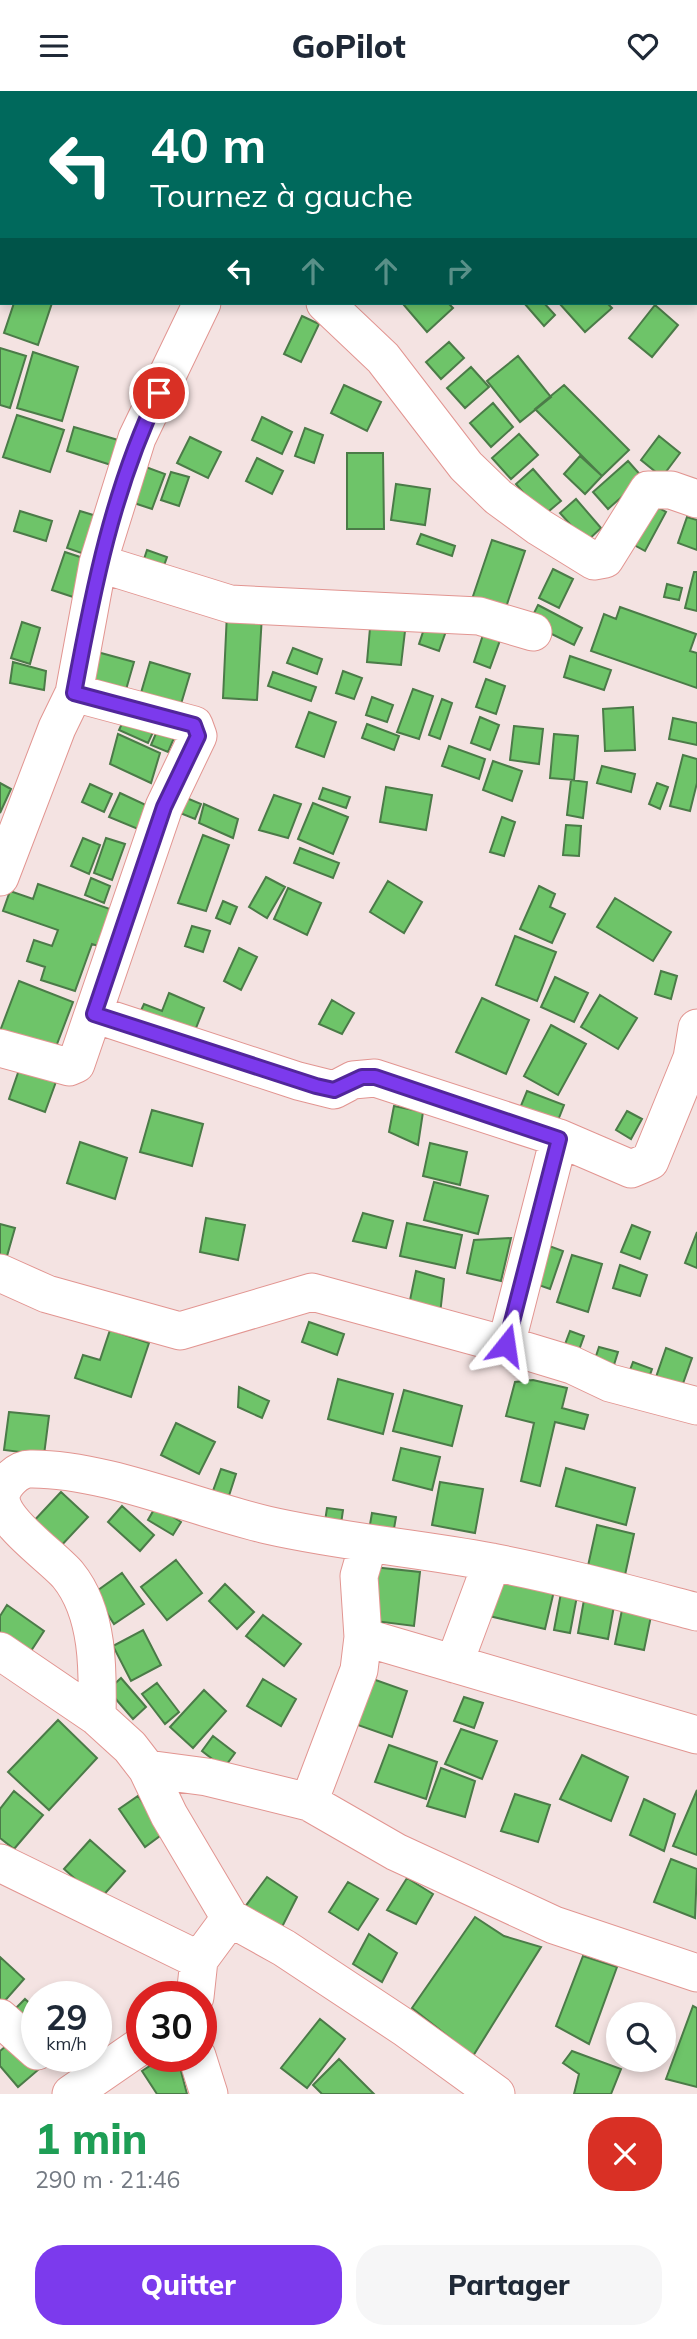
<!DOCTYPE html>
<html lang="fr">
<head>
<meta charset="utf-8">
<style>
  body { margin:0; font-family:Mulish,sans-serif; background:#f6f6f7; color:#1f2937; height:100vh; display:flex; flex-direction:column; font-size:26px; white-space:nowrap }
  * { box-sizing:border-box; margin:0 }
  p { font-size:23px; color:#747a83 }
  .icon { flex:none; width:38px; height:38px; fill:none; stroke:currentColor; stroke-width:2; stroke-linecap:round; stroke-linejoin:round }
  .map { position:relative; height:2003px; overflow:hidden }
  .panel { display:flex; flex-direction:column; background:#fff; flex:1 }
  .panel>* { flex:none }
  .guide { position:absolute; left:0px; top:0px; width:698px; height:214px; box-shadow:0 4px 10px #0003; background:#00695c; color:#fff; overflow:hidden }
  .fabs { position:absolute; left:606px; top:1911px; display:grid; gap:14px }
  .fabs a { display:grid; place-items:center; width:70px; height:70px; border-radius:50%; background:#fff; box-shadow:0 4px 10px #0003; font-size:35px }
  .speed { position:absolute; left:21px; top:1890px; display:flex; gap:14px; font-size:35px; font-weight:700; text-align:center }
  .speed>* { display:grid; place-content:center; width:91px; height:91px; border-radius:50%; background:#fff; box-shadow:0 4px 10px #0003; line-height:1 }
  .speed small { font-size:18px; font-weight:400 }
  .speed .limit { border:10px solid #d22; background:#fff; color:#111 }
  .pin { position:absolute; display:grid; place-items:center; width:60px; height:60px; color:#fff; margin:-30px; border:4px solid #fff; border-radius:50%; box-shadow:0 2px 7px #0007 }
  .me { position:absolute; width:77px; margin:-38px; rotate:15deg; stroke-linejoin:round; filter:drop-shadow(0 0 5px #0008) }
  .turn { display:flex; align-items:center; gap:24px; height:147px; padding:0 35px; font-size:32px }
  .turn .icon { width:91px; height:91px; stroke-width:2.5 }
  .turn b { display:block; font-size:49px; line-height:60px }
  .lanes { display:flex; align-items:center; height:66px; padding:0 35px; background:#0003; justify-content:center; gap:35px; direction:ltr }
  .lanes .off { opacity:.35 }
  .round { display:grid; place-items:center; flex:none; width:74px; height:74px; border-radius:28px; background:#f6f6f7 }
  .head { display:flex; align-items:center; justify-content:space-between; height:119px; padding:0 35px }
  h1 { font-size:42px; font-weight:800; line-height:52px; color:#1e9e55 }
  .button { display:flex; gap:14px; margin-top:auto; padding:14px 35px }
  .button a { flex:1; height:80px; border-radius:28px; background:#7c3aed; color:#fff; font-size:28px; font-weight:800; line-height:80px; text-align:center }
  .button a+a { background:#f6f6f7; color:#1f2937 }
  header { display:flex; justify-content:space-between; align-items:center; height:91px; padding:0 35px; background:#fff; font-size:32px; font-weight:800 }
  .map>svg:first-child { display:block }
  .building { fill:#6ec469; stroke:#4b7b48; stroke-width:2 }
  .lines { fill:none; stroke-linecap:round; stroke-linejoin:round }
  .street-casing { stroke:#e29591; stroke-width:39 }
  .street { stroke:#fff; stroke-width:37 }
  .route-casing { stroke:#51269a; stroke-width:18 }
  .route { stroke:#7c3aed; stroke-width:12 }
</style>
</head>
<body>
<header><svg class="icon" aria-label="menu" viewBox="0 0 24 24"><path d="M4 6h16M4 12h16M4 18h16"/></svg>GoPilot<svg class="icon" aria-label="heart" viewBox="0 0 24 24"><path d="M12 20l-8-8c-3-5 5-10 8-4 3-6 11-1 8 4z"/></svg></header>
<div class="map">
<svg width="697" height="2003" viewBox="0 0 697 2003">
  <rect width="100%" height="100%" fill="#f4e3e2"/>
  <path class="building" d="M14 212H52L38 254 4 242Z
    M448 212 453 217 427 241 403 213Z
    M524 212H544L555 224 544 235Z
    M559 212H607L612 217 585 241Z
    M655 214 678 234 652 266 629 247Z
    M302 225 319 233 301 271 284 263Z
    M449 251 464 267 441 288 426 271Z
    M0 257 26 265 10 317 0 314Z
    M33 261 78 276 62 330 17 317Z
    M518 265 551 306 520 331 487 290Z
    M471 276 489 296 465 317 447 297Z
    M344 294 381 311 367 340 331 322Z
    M564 294 629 359 602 385 535 318Z
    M493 312 513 336 491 356 470 332Z
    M17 324 64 339 50 381 3 366Z
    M262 326 292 341 282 363 252 349Z
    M74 336 118 349 111 374 67 360Z
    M305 337 323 344 314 372 295 365Z
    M519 343 538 364 511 388 492 367Z
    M659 345 680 362 662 386 641 369Z
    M190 346 221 361 208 387 177 372Z
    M347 362H383L384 438H347Z
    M580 365 602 385 585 403 564 383Z
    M257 367 283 380 272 403 246 390Z
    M628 370 643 387 608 418 593 401Z
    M143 375 165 383 152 418 131 411Z
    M533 378 561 410 543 425 516 393Z
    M171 381 189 386 179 415 161 409Z
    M396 393 430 398 425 434 391 429Z
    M576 408 601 437 586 451 560 422Z
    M648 411 666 421 645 460 627 450Z
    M20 420 52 430 46 450 14 440Z
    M80 420 103 427 90 465 67 457Z
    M687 426 697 429V459L678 452Z
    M421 443 455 455 452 465 417 453Z
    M492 449 525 460 504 522 471 511Z
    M147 459 167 466 161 483 141 477Z
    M65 461 86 468 73 506 52 499Z
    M553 478 573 488 559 517 539 507Z
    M694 481H697V520L685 517Z
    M667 493 682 497 679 509 664 506Z
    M538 514 582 537 574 554 529 532Z
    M620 516 696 543 690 560 697 562V597L591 560 604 523 616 528Z
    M227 522 262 524 257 609 223 607Z
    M22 531 40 537 30 573 11 567Z
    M426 532 446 540 439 560 419 553Z
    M486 535 503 541 490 577 474 571Z
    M370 537 405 540 401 574 367 571Z
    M293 557 322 568 317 583 287 572Z
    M90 559 134 571 123 609 80 596Z
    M570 565 611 579 604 599 564 586Z
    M13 571 46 580 44 599 10 592Z
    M150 571 190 583 178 623 138 612Z
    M343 580 362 587 354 608 336 602Z
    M273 581 316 596 311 610 268 595Z
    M486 588 505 595 496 623 476 616Z
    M413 598 433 605 419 648 397 641Z
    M372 606 393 614 387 631 366 624Z
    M442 608 452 612 440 648 429 644Z
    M633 616 635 659 605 660 603 618Z
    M309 621 336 631 324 666 296 656Z
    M125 626 154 639 148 652 119 639Z
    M480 626 499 634 490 659 471 652Z
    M673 627 697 632V654L669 648Z
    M160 633 177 640 168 661 151 654Z
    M367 633 399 645 394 659 362 647Z
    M514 635 543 638 539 673 510 669Z
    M118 643 160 662 151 692 110 673Z
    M554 643 578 645 574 689 550 687Z
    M449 655 485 668 479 688 442 675Z
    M683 664 697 668V692L690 720 670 715Z
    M493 670 522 680 512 710 483 699Z
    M602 675 635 683 631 701 597 692Z
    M571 689 587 691 583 727 567 724Z
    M0 692 11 698 0 722Z
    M657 692 668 696 660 718 649 713Z
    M90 693 112 703 104 721 82 711Z
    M386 696 432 704 426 739 380 731Z
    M323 697 350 706 346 717 319 708Z
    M120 702 148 715 138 738 109 726Z
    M177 703 201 713 195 728 170 718Z
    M274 704 301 713 288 747 259 739Z
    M313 712 348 726 333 763 298 748Z
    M204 713 238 728 233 747 199 732Z
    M502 726 515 731 504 765 490 761Z
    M566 734 581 735 579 765 563 764Z
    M203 744 229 754 206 820 178 812Z
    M83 747 100 754 89 783 71 775Z
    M106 747 125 753 112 789 94 782Z
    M300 757 339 772 333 787 294 772Z
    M266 786 285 796 267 827 249 816Z
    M91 787 110 795 104 812 85 804Z
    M388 790 422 811 404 842 370 821Z
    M38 793 110 818 98 855 92 853 75 900 41 889 45 876 27 870 34 849 52 855 58 839 3 820 10 800 33 808Z
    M539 795 555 803 550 816 565 823 552 852 520 838Z
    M288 797 321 812 307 844 274 828Z
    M615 807 671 841 653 870 597 836Z
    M223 810 237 816 230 833 216 827Z
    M192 835 210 840 203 861 185 855Z
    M515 845 556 861 537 910 496 894Z
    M239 857 257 866 241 899 224 890Z
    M661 880 677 885 671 908 655 903Z
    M555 886 588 902 574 931 541 916Z
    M19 890 73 911 54 961 0 940Z
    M169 902 204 917 190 952 136 930 144 913 162 920Z
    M600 904 637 927 618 958 581 936Z
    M482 907 529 929 506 983 456 961Z
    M332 909 354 922 342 943 319 933Z
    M551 934 586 953 558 1004 524 985Z
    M20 976 57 988 45 1021 9 1008Z
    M527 1000 564 1014 555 1037 518 1022Z
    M394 1015 423 1021 418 1054 389 1041Z
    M152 1019 203 1033 192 1075 140 1061Z
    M627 1020 642 1028 631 1048 616 1039Z
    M80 1051 127 1067 115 1108 67 1092Z
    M430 1052 467 1061 460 1094 423 1085Z
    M434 1091 488 1105 478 1143 424 1129Z
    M363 1122 393 1130 386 1157 353 1150Z
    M206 1127 245 1134 238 1169 200 1161Z
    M407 1132 462 1144 455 1177 400 1165Z
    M0 1133 15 1137 5 1172 0 1171Z
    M632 1134 650 1141 640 1168 621 1161Z
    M697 1141V1177L685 1172Z
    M511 1147 501 1190 467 1182 474 1149Z
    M541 1152 563 1160 550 1198 527 1190Z
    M572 1164 602 1173 588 1221 557 1211Z
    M620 1174 647 1184 640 1205 613 1197Z
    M416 1180 444 1188 440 1223 409 1214Z
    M309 1231 344 1243 337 1264 302 1251Z
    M110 1239 149 1252 131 1306 75 1287 83 1264 100 1269Z
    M570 1240 584 1245 578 1262 564 1256Z
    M599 1256 618 1261 613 1277 594 1271Z
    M666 1257 692 1267 680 1301 654 1292Z
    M633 1271 652 1278 646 1295 627 1287Z
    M338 1288 393 1303 383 1343 328 1328Z
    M533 1289 567 1297 562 1317 588 1324 584 1338 555 1331 540 1395 521 1390 534 1332 506 1325 515 1291Z
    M239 1296 269 1310 262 1327 238 1316Z
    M404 1299 462 1315 452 1355 393 1340Z
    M9 1321 49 1325 44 1364 4 1359Z
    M176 1332 215 1351 199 1383 161 1364Z
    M401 1357 440 1366 432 1399 393 1389Z
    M566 1377 635 1397 626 1434 556 1415Z
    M221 1378 236 1383 226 1414 210 1408Z
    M440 1391 483 1398 475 1442 432 1434Z
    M61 1401 88 1426 58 1458 31 1433Z
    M122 1415 154 1444 140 1460 108 1431Z
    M156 1415 181 1431 173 1444 148 1429Z
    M327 1417 343 1419 340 1440 324 1437Z
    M372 1422 396 1426 392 1449 368 1445Z
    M597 1434 634 1443 623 1493 586 1484Z
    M176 1469 202 1502 167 1529 141 1496Z
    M373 1476 420 1481 414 1535 367 1529Z
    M122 1482 144 1513 114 1533 94 1502Z
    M499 1486 554 1500 545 1538 489 1525Z
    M225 1493 254 1521 237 1538 209 1510Z
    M561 1502 577 1505 570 1542 554 1539Z
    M584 1509 614 1515 608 1548 578 1542Z
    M7 1514 44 1540 27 1566 0 1547V1525Z
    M622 1519 651 1525 644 1559 615 1553Z
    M263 1524 301 1553 284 1575 246 1545Z
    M143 1539 161 1574 131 1590 113 1555Z
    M367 1586 407 1600 392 1646 352 1632Z
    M121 1587 146 1616 133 1628 108 1599Z
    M263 1588 296 1608 281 1635 247 1615Z
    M157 1592 179 1621 165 1633 142 1603Z
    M204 1599 226 1620 193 1657 170 1636Z
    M464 1606 483 1612 474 1637 454 1630Z
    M58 1629 97 1667 49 1719 8 1681Z
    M461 1638 497 1650 482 1688 445 1673Z
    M213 1645 235 1662 224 1677 202 1660Z
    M389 1654 437 1671 426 1708 375 1691Z
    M582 1664 628 1686 611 1730 560 1708Z
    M441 1677 475 1690 465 1726 427 1715Z
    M697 1699V1764L673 1755Z
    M14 1700 43 1724 14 1758 0 1747V1718Z
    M515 1703 550 1714 538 1751 501 1740Z
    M138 1705 164 1742 145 1756 119 1718Z
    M644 1708 675 1723 664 1760 630 1744Z
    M90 1749 125 1780 99 1809 64 1778Z
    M671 1768 697 1778 695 1827 654 1811Z
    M267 1786 297 1806 280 1840 242 1820Z
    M407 1787 433 1803 416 1833 387 1819Z
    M348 1791 378 1808 358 1839 329 1821Z
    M475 1826 504 1845 541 1856 473 1965 412 1917Z
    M369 1843 397 1862 382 1891 353 1873Z
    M583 1865 617 1876 589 1953 556 1935Z
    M0 1866 24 1888 2 1913 0 1912Z
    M25 1908 37 1919V1945L12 1921Z
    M693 1915 697 1917V1996L666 1988Z
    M320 1928 345 1948 307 1997 281 1977Z
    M12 1950 38 1979 18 1996 0 1975V1960Z
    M572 1960 621 1978 611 2003H574L579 1983 563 1972Z
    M165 1965H177L187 2003H157L142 1980Z
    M339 1968 374 2003H322L313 1994Z"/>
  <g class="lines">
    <g class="street-casing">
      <path id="street" d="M531 0 533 2
        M0 1 2 2
        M696 129 697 130
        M325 212 383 267 466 375 498 406 539 436 594 470 605 468 648 399H671L697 408
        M98 472 230 513 479 525 533 541
        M0 786 57 637 74 602 98 472 137 347 202 212
        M94 923 298 990 334 999 353 989 375 987 559 1047
        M0 957 69 976 76 973 164 716 198 645 194 634 74 602
        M0 1182 47 1203 180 1240 312 1201 506 1254 572 1274 610 1292 697 1315
        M506 1254 559 1047 631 1078 650 1070 692 967 697 937
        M363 1546 697 1644
        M0 1560 97 1626 130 1656 147 1678 169 1724 230 1827
        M454 1573 492 1471
        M97 1626C98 1580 99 1522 68 1484 53 1466 0 1431 1 1405 3 1392 18 1378 30 1378 102 1377 195 1417 267 1434 341 1451 417 1457 491 1471 560 1484 629 1503 697 1521
        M147 1678 207 1686 309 1711 359 1579 363 1546 359 1485 368 1454
        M309 1711 396 1761 554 1834 697 1882
        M0 1772 199 1869
        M195 1906 199 1869 230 1827 284 1857 405 1937 496 2003
        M0 1927 37 1960
        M197 1965 209 2003
        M71 2003 142 1954"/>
    </g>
    <use href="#street" class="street"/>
  </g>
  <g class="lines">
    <g class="route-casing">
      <path id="route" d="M159 302C113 397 93 499 74 602L194 634 198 645 164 716 94 923 316 995 334 999 362 986H375L559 1048 506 1254"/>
    </g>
    <use href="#route" class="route"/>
  </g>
</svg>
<div class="fabs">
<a><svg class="icon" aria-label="search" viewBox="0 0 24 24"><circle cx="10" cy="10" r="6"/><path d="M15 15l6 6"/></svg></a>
</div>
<div class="speed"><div>29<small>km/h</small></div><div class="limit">30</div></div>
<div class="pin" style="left:159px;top:302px;background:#d93025"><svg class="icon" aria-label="arrive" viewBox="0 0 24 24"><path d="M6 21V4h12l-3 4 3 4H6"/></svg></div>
<svg class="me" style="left:506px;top:1254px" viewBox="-20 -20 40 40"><path d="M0-17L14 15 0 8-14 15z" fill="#7c3aed" stroke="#fff" stroke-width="4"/></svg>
<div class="guide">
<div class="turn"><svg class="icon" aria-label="left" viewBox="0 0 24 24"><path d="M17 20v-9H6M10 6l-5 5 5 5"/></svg><div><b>40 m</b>Tournez à gauche</div></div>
<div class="lanes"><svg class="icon" aria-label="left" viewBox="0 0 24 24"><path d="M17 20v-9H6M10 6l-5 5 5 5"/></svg><svg class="icon off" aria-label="ahead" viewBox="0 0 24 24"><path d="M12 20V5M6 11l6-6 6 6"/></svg><svg class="icon off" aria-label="ahead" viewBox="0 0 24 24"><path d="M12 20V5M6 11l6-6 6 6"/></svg><svg class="icon off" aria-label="right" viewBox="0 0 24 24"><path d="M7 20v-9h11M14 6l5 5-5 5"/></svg></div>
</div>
</div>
<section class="panel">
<div class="head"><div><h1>1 min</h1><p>290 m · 21:46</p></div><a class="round" style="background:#d93025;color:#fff"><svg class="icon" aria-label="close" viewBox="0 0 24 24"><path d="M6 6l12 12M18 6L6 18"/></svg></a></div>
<div class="button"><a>Quitter</a><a>Partager</a></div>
</section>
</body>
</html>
